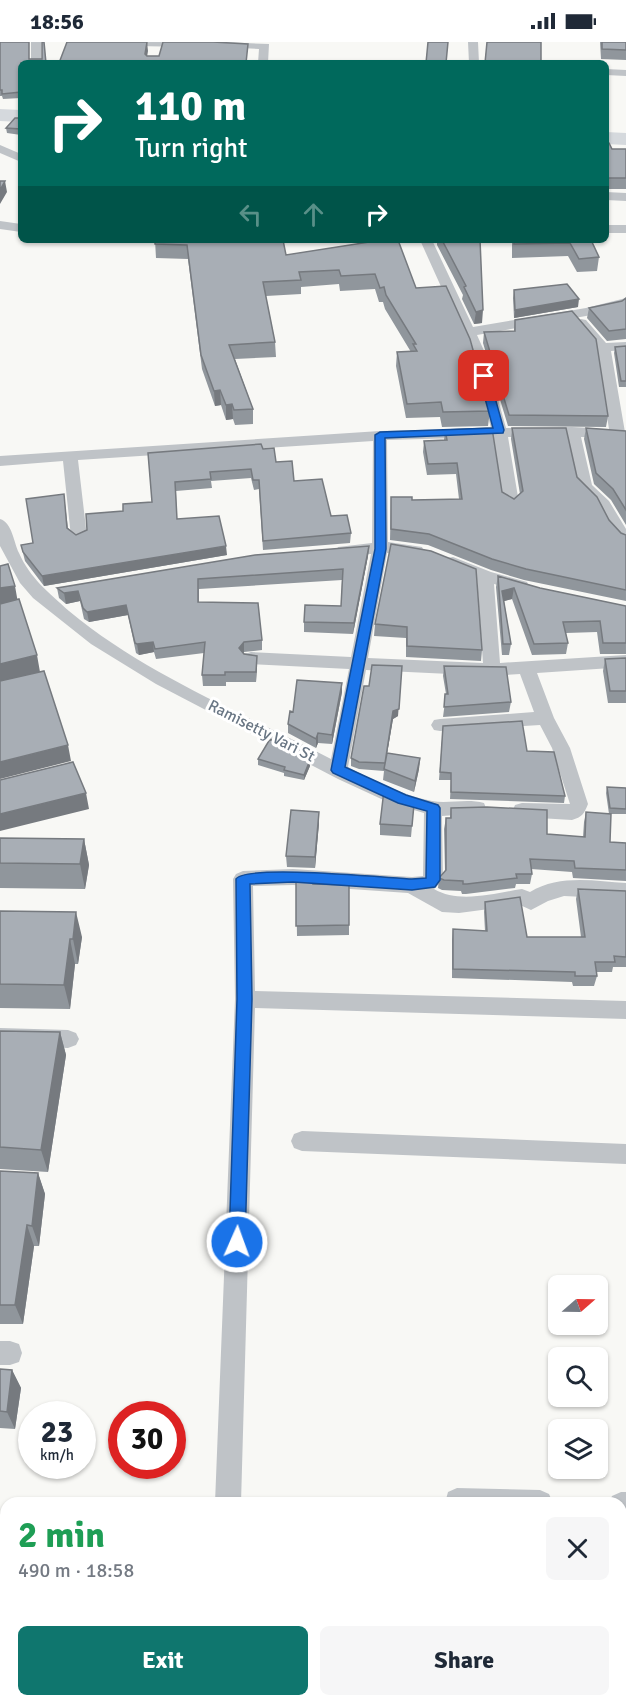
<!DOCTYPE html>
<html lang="en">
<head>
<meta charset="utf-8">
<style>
  body { margin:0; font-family:Signika,sans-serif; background:#f6f6f7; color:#1f2937; height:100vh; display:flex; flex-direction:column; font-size:22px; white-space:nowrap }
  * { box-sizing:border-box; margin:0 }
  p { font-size:20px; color:#747a83 }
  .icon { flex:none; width:33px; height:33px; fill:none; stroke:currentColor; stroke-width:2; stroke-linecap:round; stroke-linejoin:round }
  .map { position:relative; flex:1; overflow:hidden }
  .drawer { position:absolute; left:0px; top:1455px; width:627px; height:210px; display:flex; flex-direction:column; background:#fff; border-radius:18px 18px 0 0; box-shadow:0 2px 4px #0004 }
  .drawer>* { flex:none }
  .hud { position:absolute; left:18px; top:18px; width:591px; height:183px; border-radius:9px; box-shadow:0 2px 4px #0004; background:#00695c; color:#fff; overflow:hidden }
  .needle { width:39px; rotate:70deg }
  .fabs { position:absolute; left:548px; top:1233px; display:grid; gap:12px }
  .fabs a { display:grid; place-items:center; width:60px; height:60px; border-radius:9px; background:#fff; box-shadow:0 2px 4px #0004; font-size:30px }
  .speed { position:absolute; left:18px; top:1359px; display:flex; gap:12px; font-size:30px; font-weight:700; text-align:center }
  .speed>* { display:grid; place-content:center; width:78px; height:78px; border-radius:50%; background:#fff; box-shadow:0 2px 4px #0004; line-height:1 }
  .speed small { font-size:15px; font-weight:400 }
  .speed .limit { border:9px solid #d22; background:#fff; color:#111 }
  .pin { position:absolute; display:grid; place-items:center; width:51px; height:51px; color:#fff; margin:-26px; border-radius:12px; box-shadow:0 3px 9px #0006 }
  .me { position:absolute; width:66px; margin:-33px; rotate:2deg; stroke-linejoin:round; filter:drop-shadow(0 0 4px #0008) }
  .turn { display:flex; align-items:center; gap:21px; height:126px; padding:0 18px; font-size:27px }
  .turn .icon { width:78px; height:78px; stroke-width:2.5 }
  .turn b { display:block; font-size:42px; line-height:51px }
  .lanes { display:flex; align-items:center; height:57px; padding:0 18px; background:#0003; justify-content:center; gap:30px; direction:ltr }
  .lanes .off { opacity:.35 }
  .round { display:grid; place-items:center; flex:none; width:63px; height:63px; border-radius:9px; background:#f6f6f7 }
  .head { display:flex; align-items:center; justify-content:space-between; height:102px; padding:0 18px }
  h1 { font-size:36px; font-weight:700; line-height:45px; color:#1e9e55 }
  .button { display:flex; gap:12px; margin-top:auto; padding:12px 18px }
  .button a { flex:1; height:69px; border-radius:9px; background:#0f766e; color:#fff; font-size:24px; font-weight:700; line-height:69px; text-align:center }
  .button a+a { background:#f6f6f7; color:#1f2937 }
  .status { display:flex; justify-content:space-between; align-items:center; height:42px; padding:0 30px; background:#fff; direction:ltr }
  .status svg { height:16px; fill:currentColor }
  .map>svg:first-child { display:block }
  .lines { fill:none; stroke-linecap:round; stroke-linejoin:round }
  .street { fill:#bfc3c7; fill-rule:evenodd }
  .highway { fill:#d5d9dd; fill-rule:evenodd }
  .wall { fill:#90969c }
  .shaded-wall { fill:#767a7f }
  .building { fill:#a8aeb5; stroke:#767a7f; stroke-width:1.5 }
  .route { fill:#1a73e8; stroke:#114b97; stroke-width:1.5 }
  .labels { text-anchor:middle; stroke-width:6; stroke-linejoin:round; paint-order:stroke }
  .street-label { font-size:16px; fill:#697684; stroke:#fff }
</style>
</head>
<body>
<div class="status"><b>18:56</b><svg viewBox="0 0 49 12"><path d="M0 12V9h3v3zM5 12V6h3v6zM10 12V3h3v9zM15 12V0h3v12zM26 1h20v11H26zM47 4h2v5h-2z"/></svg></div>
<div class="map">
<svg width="626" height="1665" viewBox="0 0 626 1665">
  <rect width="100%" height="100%" fill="#f8f8f5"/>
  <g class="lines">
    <path class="street" d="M31 0H41V21H31Z
      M77 0H193L194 2 189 5 82 3Z
      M221 0 269 2 268 21H258L259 7 218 5 217 3Z
      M468 0H478L479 21H469Z
      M606 27 626 28V34L606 33Z
      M0 103 21 112V120L0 111Z
      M606 150 626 151V159L606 158Z
      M0 179 21 182V190L0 187Z
      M606 183H626V191H606Z
      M420 198H432L473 285 586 266 626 256V264L586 274 477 293 485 311 506 386 572 385 609 387 596 307 574 281 581 277 586 278 606 301 626 300V308L611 309 626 396 581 395 592 443 609 459 626 487V502L620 501 609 488 597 465 577 445 566 395H508L519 461 511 466 503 461 493 395 387 398 388 500 422 505 424 509 422 513 416 514 387 511 368 616 483 621 477 537 447 524 445 520 447 516 453 515 491 530 527 540 529 544 527 548 521 549 494 542 500 621 626 613V625L537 631 554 676 570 706 588 762C584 772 582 775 572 778L522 775 515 773 513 768 515 763 522 761 570 762 552 706 540 683 440 689 434 688 431 683 434 678 440 677 534 670 520 632 492 634 366 628 348 725C374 739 402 753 432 759 449 762 467 756 484 761L486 766 484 771 442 774 443 838 434 847C459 862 495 851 522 847L530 850C559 832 595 839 626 841V857L564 854 548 859 531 868 520 863 459 871 442 870 408 851 293 843 253 844 255 949 626 959V977L255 966 241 1461H215L235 957 233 837 236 832 243 829 293 827 412 835 423 834 424 771 390 761 338 737 156 642 91 602 33 556 20 541 0 504V477C12 480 14 501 19 511 30 536 49 551 69 569 146 633 243 671 331 717L349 627 251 622 245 620 242 616 245 612 251 610 351 615 371 512 338 513 336 509 338 505 372 501 373 399 78 418 87 495 79 500 71 495 63 419 0 424V414L380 389 491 386 471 311Z
      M0 986 68 988 76 991 79 997 76 1003 68 1006 0 1004Z
      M302 1089 626 1102V1122L302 1109 294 1106 291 1099 294 1092Z
      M0 1299H10L19 1302 22 1311 19 1320 10 1323H0Z
      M457 1446 540 1448 549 1452 553 1461H445L448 1450Z
      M621 1450H626V1476H621V1461H609L612 1454Z
      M207 1659H235L234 1665H206Z"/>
    <path class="highway" d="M0 67 21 68V80L0 79Z
      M606 90 626 91V103L606 102Z"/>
  </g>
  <path class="wall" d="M0 0H29V17L46 21H21V56L3 57 2 54H0Z
    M600 0H626V18L601 17Z
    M21 76V93L7 91 6 86Z
    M606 101 612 107H626V147H606Z
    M155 198 286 213 382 198 416 246 490 369 488 384 442 385 440 375 406 376 396 324 397 310H411L385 267 383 260H379L375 247 340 249 339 242 301 245V252L266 254 275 300 276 315 235 317 253 367V382L235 383 233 377 226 378 221 363 215 364 202 327 188 217 156 216Z
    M437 198H480L482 281 474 282 462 257 463 253 437 203Z
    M512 198H591L599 215 597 229 577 230 568 214 512 216Z
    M514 248 578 265 514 276 513 256Z
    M626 256V297L607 299 587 276 589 266 622 259Z
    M515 278 608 374 606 385 508 384 483 301 484 290 514 289Z
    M626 304V345H619L614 311 615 305Z
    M512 386 577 435 609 478 621 491 626 493V559L524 538 491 528 428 503 390 498 391 455 412 458 459 457 456 432 427 433 423 410 424 399 444 398 445 388 502 450 514 457 520 452 511 397Z
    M586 386 626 389V483L611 458 594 442 584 397Z
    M263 407 276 420 294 439 351 491 350 501 263 508 259 447 254 448 251 436 211 439 212 446 176 449 177 477 227 513 44 544 25 519 21 503 33 501 65 462 68 486 76 493 123 469 152 460 148 411Z
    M391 502 482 608 481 619 406 615V596L374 594 375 582Z
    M369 504 368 514 353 592 304 590V580L341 564 342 538 199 547V560L262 598V608L244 610 243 611 257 614 256 640H226V644H203L202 633 204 611 156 617 154 610 139 613 136 611 128 573 89 580 84 577 80 559 66 562 59 556 57 546Z
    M498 534 540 546 626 564V612H600L597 590 566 591 568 601 566 612 532 613 512 557 504 559 511 602 509 613H502L496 545Z
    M626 616V661H608L603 629 605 617Z
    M444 624 511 660 509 670 443 675 446 652 443 634Z
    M342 641V650L332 702 318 701 316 706 288 691V682L293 670Z
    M364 644 398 674 393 677 386 718 420 716 419 727 414 750 383 738 384 729 359 727 351 724V716Z
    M443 684 527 709 565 754 564 761 450 757 451 738H439Z
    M258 717 310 718V724L304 738 284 734V731L258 723Z
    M607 745 626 746V772H609L606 751Z
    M412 757 411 762H414L411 795 380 793V782Z
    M451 766 547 792 583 795 584 780 586 770 610 800 626 801V839L573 836 572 830 531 827 532 832 530 842H516L515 846 466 852H462L461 849 442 848 438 846 439 836 445 829 444 787 446 776H450Z
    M319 781 315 826 287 825 286 814Z
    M0 796 84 797 89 823 85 847 0 846Z
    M296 835 314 842 349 843V893L297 894Z
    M578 847 626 849V925H613L612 930H596L597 934 594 944H573L572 940 452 936V898L453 887 485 889 484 870 485 860 527 895H581L576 857Z
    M0 869 82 895 78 922H75L70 967 0 966Z
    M0 989 60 990 66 1013 48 1130 0 1127Z
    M0 1129 38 1131 45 1152 39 1204H34L23 1282H0Z
    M0 1327 12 1328 21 1346 15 1387 0 1386Z"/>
  <path class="shaded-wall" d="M147 0 148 9 146 21 145 12Z
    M5 139 7 150 0 162V148Z
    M579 257 578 265 514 276 515 268Z
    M483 268 482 281 474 282 476 270Z
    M220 348 221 363 215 364 214 349Z
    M232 362 233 377 226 378V363Z
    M226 504 227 513 44 544 42 534Z
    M369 504 368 514 353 592 354 581Z
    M15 544 18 561 0 563V546Z
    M514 546 512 557 501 560 502 549Z
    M78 549 80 559 66 562 64 551Z
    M126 563 128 573 89 580 87 570Z
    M153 600 154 610 139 613 137 602Z
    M244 600V610L240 616 239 606Z
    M37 613 40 630 0 640V622Z
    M257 614V625L256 640V630Z
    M402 624 398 674 393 677 384 729 393 669Z
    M342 641V650L332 702V693Z
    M318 691V701L316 706V697Z
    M68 703 71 719 0 737V720Z
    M420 716 419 727 414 750 415 739Z
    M310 718V724L304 738V733Z
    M86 751 89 767 0 789V772Z
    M319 770V781L315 826V815Z
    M84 797 89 823 85 847 80 822Z
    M76 870 82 895 78 922 73 897Z
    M70 897 75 922 70 967 64 943Z
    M60 990 66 1013 48 1130 41 1108Z
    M38 1131 45 1152 39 1204 32 1184Z
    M27 1183 34 1204 23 1282 15 1263Z
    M12 1328 21 1346 15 1387 7 1370Z"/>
  <path class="building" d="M0 0H29V17H42V0H44L46 21H21V50L2 52V48H0Z
    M67 0H147L145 12 147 14H159L163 0H213L248 2 246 21H59Z
    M428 0H448L446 21H426Z
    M487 0H541V21H485Z
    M602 0H626V8L602 7Z
    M15 76H21V87L6 86Z
    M606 101H609L612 107H626V136H606Z
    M0 139H5L0 148Z
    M155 198H283L286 213 382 198H398L416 246 446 244 470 297 490 369 443 370 441 360 407 362 397 310 417 309 413 302H416L386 253 384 245 380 246 375 232 341 234 339 228 299 230 301 238 263 240 275 300 229 303 253 367 234 368 232 362 226 363 220 348 214 349 201 313 187 203 155 202Z
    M442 198H480L483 268 476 270 464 245 466 244Z
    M514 198H591L599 215 579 217 570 201 514 202Z
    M567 242 579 257 515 268 514 248Z
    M626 256V287L609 289 589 266 622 259Z
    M572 269 596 297 608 374 509 373 484 290 515 289V278Z
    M626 304V339H621L615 305Z
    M492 386 502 450 514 457 523 449 512 386H566L577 435 597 455 609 478 621 491 626 493V548L526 527 492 517 429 492 391 487V455H412V458L462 457 457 421 428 422 424 399 447 398 445 388Z
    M586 386 626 389V468L613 447 596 431Z
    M261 402 263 407 274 406 276 420 292 419 294 439 322 437 331 474 347 473 351 491 263 499 259 438H253L251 427 210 430 211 437 175 440 177 477 219 474 226 504 42 534 23 510 21 503 33 501 26 457 64 452 67 486 76 493 87 488 86 472 123 469V462L152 460 148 411Z
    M391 502 431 509 476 527 482 608 407 604V585L375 582Z
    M369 504 354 581 304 580 305 563 341 564 343 527 198 537V560L258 561 262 598 244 600 239 606 244 612 257 614 256 630H225V633H202L205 600 155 607 153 600 137 602 135 601 126 563 87 570 83 566 78 549 64 551 57 546 255 513Z
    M8 522 15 544 0 546V524Z
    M498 534 540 546 626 564V601H603L600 579 563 580 568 601 534 602 514 546 502 549 511 602H503Z
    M19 557 37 613 0 622V562Z
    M626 616V649H610L605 617Z
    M372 623 402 624 399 667 393 669 385 721 359 720 351 716 364 644H369Z
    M444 624 506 625 511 660 444 665 445 652H448Z
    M44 629 68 703 0 720V639Z
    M297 638 342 641 332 693 318 691 316 697 288 682 290 669 293 670Z
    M522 679 527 709 554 710 565 754 451 750V731L440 730 443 684Z
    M270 697 310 718 304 733 284 728 285 725 258 717Z
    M387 711 420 716 415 739 384 727Z
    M73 720 86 751 0 772V738Z
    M607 745 626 746V767L610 766Z
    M384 748 412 757 411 762H414L412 784 380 782Z
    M487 765 547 768V792L585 795 586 770 611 772 610 800 626 801V828L575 826 574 819 530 817 532 832H516L517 836 467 842H463V839L444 838 439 836 446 828V776H451V766Z
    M291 768 319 770 315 815 286 814Z
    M0 796 84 797 80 822 0 821Z
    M296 835 314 836 313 842 349 843V883L296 884Z
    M578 847 626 849V915L614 914 615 920H595L597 934H575V930L453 927V887L487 889 485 860 520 855 527 895H585Z
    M0 869 76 870 73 897H70L64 943 0 942Z
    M0 989 60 990 41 1108 0 1105Z
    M0 1129 38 1131 32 1184 27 1183 15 1263H0Z
    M0 1327 12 1328 7 1370 0 1369Z"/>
  <path class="route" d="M484 331 489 334 504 388 503 391 385 396 386 507 345 725 406 753 438 763 440 766V838L435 845 412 848 293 840 250 842 252 957 245 1200 243 1206 237 1208 231 1206 229 1200 237 957 236 837C245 822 388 836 412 837L426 836 427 769 398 761 333 731 331 728 375 507V393L380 390 493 386 479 334Z"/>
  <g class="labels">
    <g class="street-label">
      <text transform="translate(262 688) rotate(27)" y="6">Ramisetty Vari St</text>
    </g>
  </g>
</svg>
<div class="fabs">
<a><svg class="needle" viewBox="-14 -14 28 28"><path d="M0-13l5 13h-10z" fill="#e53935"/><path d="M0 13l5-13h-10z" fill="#747a83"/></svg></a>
<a><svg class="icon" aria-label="search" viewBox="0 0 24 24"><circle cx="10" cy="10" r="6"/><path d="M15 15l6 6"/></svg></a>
<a><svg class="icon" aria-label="layers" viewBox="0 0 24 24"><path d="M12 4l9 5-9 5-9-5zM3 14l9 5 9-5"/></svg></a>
</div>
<div class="speed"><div>23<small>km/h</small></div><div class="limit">30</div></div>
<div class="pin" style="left:484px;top:334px;background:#d93025"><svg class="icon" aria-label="arrive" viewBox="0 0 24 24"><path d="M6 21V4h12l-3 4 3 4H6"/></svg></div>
<svg class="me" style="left:237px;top:1200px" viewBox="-20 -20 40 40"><circle r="17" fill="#1a73e8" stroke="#fff" stroke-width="3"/><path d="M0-11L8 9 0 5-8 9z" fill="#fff"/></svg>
<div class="hud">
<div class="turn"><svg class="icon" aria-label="right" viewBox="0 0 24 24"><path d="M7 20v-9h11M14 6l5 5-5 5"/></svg><div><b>110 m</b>Turn right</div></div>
<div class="lanes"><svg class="icon off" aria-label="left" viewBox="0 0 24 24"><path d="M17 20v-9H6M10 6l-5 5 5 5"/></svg><svg class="icon off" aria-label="ahead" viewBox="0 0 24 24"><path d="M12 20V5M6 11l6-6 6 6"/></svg><svg class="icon" aria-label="right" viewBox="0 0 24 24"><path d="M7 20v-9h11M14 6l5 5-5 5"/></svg></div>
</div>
<section class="drawer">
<div class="head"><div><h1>2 min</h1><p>490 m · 18:58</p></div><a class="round"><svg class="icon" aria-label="close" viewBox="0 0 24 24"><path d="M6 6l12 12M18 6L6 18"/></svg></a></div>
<div class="button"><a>Exit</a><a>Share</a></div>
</section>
</div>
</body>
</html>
